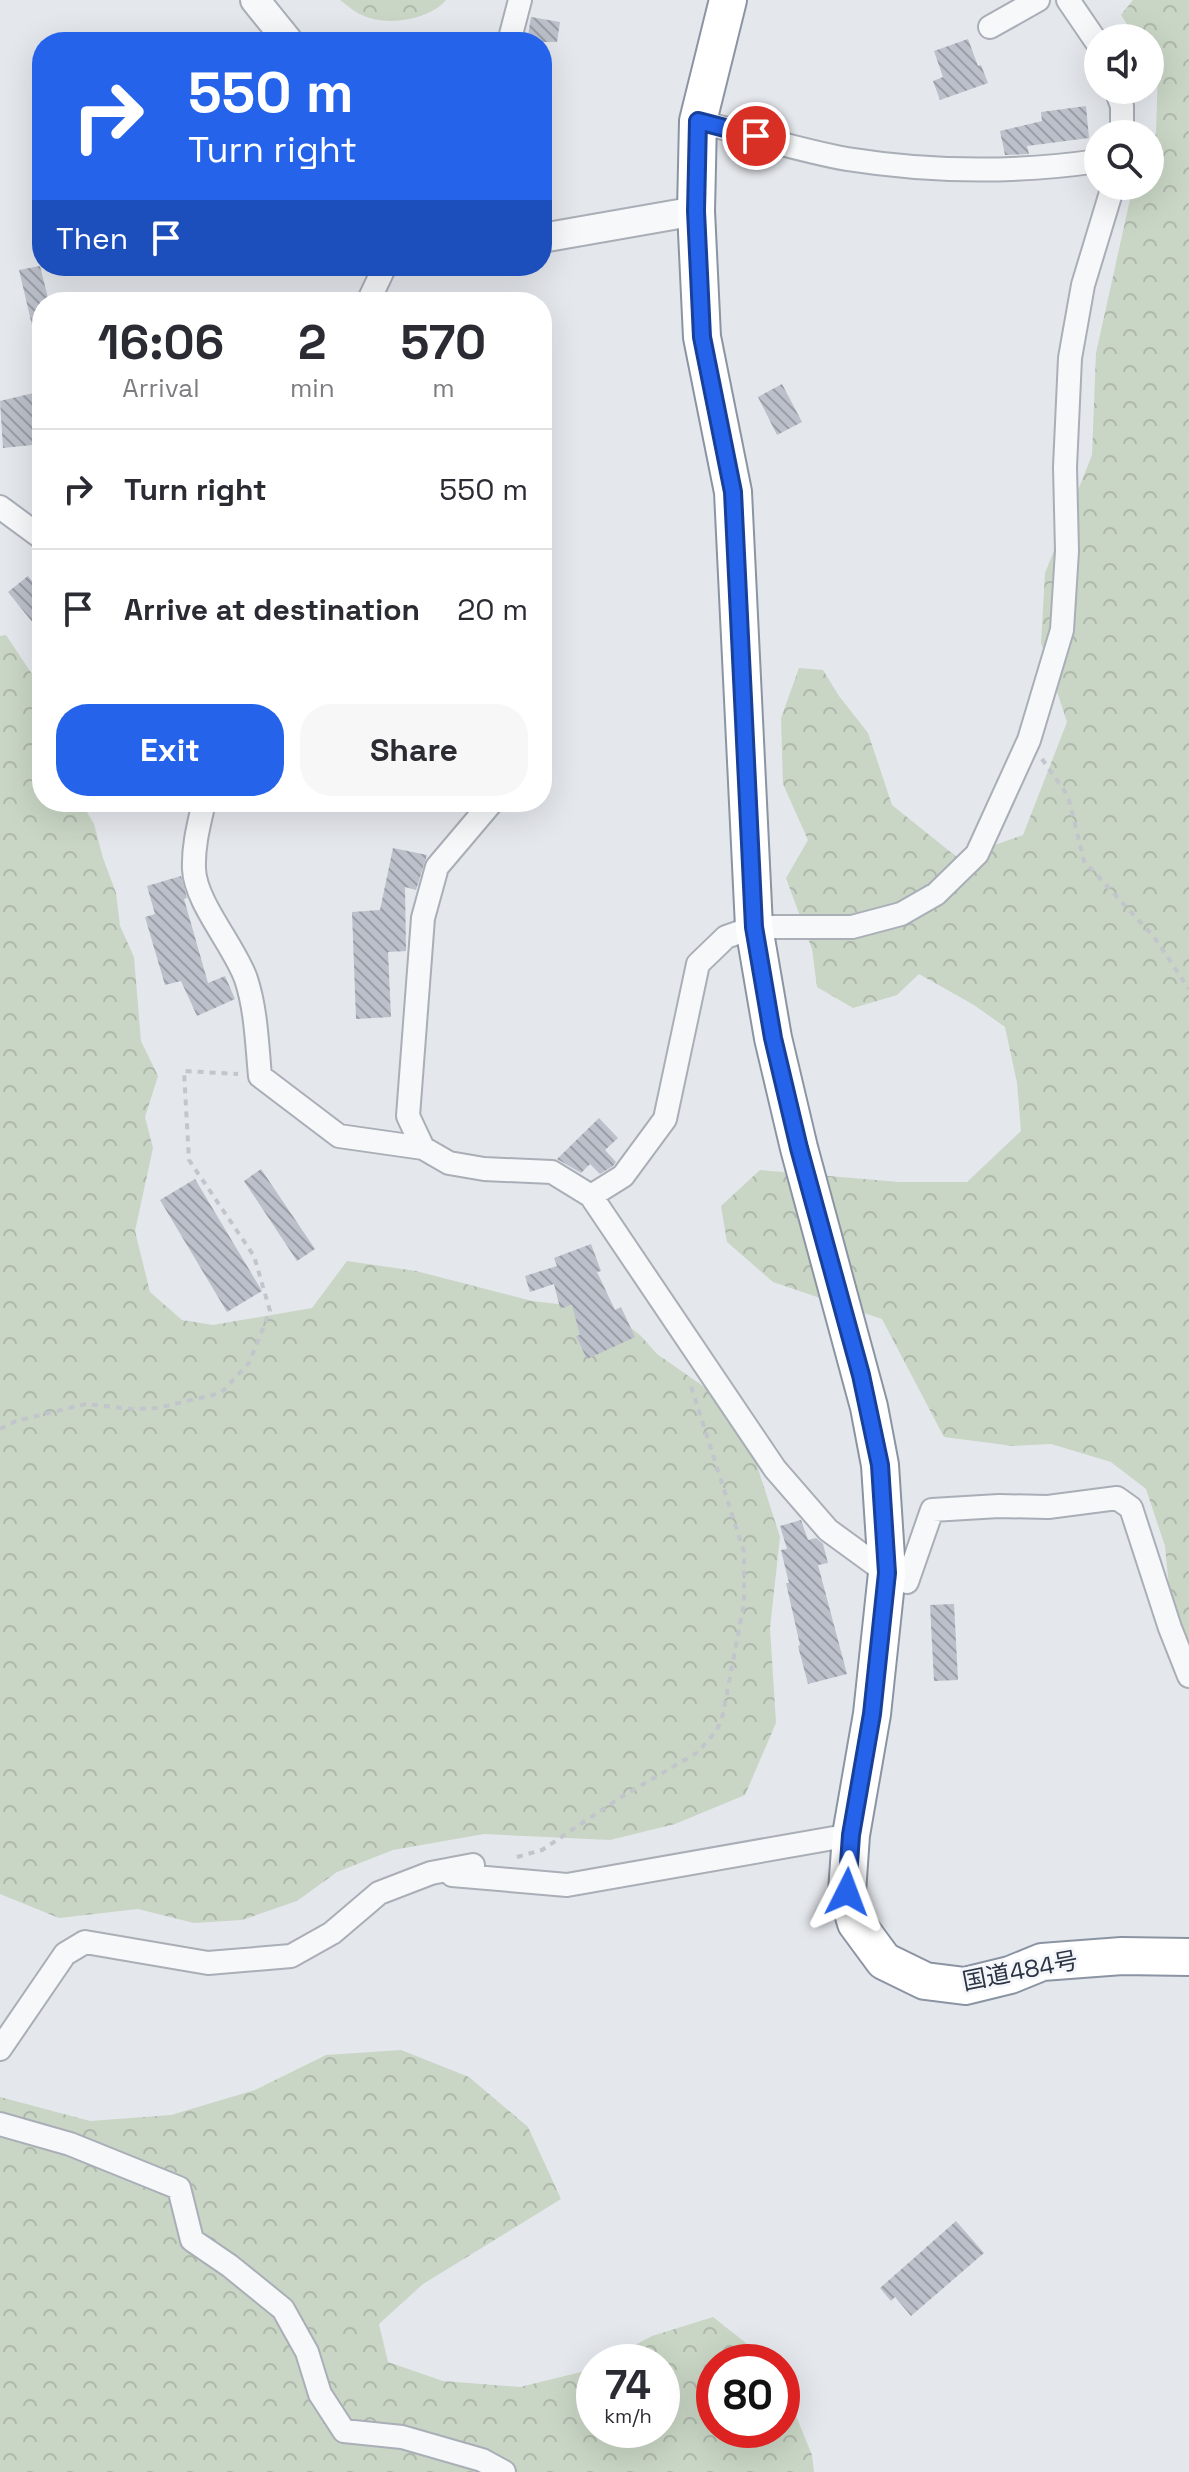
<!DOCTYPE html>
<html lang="en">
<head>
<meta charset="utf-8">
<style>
  body { margin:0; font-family:"Space Grotesk","Noto Sans JP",sans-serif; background:#f7f7f7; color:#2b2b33; height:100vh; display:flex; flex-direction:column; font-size:30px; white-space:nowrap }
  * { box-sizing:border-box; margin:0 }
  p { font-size:26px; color:#7c7c81 }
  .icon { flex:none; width:44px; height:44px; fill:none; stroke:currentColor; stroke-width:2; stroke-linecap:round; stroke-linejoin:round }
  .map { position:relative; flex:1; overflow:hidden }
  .panel { position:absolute; left:32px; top:292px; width:520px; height:520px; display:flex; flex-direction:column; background:#fff; border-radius:32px; box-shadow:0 8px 32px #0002 }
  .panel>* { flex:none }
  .hud { position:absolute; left:32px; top:32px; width:520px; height:244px; border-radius:32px; box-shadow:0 8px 32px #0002; background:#2563eb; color:#fff; overflow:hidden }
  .buttons { position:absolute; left:1084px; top:24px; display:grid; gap:16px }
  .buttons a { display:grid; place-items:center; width:80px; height:80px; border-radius:50%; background:#fff; box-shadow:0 8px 32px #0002; font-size:40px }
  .speed { position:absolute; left:576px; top:2344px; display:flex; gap:16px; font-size:40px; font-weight:700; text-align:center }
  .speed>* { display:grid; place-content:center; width:104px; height:104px; border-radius:50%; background:#fff; box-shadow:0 8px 32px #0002; line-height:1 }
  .speed small { font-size:20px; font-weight:400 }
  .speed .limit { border:12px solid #d22; background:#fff; color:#111 }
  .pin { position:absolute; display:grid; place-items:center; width:68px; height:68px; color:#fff; margin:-34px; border:4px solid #fff; border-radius:50%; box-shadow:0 2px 8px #0007 }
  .me { position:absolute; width:88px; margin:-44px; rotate:3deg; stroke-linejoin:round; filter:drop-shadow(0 0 6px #0008) }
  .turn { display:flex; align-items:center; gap:28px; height:168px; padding:0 24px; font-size:36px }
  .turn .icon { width:104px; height:104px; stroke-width:2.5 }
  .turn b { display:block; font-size:56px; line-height:68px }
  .then { display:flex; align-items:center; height:76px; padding:0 24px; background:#0003; gap:16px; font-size:30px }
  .eta { display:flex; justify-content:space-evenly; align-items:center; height:136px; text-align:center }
  .eta b { font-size:48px; font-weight:700; line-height:56px }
  .button { display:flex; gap:16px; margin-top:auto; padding:16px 24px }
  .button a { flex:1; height:92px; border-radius:32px; background:#2563eb; color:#fff; font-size:32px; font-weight:700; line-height:92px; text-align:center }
  .button a+a { background:#f7f7f7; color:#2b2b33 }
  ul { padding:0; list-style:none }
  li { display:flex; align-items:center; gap:24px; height:120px; padding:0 24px; border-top:2px solid #e1e1e2 }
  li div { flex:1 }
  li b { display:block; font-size:30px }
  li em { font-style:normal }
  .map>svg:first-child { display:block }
  .forest { fill:url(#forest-crowns) }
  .building { fill:url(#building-back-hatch) }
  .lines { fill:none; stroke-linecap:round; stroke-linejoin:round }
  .minor-casing { stroke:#a9aeb7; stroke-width:26 }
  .tertiary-casing { stroke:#a9aeb7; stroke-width:32 }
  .trunk-casing { stroke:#8b94a3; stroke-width:40 }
  .path { stroke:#c2c5cb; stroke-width:4; stroke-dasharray:6 6; stroke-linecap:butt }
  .minor { stroke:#f7f8fa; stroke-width:22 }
  .tertiary { stroke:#f7f8fa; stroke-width:28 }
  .trunk { stroke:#fff; stroke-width:36 }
  .route-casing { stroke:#184099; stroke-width:20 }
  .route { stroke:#2563eb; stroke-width:14 }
  .labels { text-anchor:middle; stroke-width:6; stroke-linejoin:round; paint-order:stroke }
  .street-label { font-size:24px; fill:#2b3445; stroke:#f4f6f9 }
</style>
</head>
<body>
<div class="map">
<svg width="1189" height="2472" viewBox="0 0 1189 2472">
  <defs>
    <pattern id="forest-crowns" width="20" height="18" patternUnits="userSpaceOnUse" patternTransform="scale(2)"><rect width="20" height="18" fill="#c9d6c5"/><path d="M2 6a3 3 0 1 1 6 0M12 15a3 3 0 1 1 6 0" fill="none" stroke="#adb8ab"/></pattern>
    <pattern id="building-back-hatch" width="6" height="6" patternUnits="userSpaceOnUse" patternTransform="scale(2)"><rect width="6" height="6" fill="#bbc0ca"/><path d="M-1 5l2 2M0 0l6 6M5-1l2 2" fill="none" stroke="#989da6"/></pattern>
  </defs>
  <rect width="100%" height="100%" fill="#e4e7ec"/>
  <path class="forest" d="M340 0H446C429 20 386 27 362 15 354 12 347 5 340 0Z
    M1133 0H1189V1678L1173 1629 1165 1546 1146 1489 1111 1462 1051 1444 1013 1446 944 1437 882 1319 773 1282 727 1242 721 1206 760 1170 899 1182H967L1021 1131 1017 1083 1005 1027 974 1005 919 974 897 995 853 1008 817 987 812 949 786 878 808 840 783 784 781 718 799 668 823 670 839 696 868 733 892 805 958 858 1023 835 1067 722 1041 643 1045 573 1092 455 1096 353 1133 186H1150V147L1156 133 1158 71 1150 59V38H1136L1121 15Z
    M6 635 34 677 41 702 42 802H81L94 824 103 858 116 893 120 926 134 957 141 1041 158 1076 145 1117 153 1148 135 1231 150 1292 182 1320 213 1325 312 1308 347 1261 416 1271 532 1301 608 1310 640 1335 657 1354 713 1393 753 1453 780 1537 770 1628 776 1723 745 1795 675 1824 610 1840 484 1834 393 1850 337 1872 297 1901 242 1920 194 1923 138 1909 59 1918 0 1894V636Z
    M401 2050 469 2077 528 2127 561 2199 423 2284 379 2324 388 2362 443 2381 520 2387 585 2371 594 2366V2430H662V2362H602L652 2336 713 2317 770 2362H714V2430H782V2382L812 2455 814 2472H0V2097L90 2121 171 2115 255 2090 326 2055Z"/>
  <path class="building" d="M531 17 560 22 557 42H527Z
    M968 39 978 66 981 65 988 83 940 100 933 81 943 77 934 51Z
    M1086 106 1089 138 1027 146 1029 154 1005 155 1000 131 1042 121 1041 112Z
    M40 266 49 302H42V337L35 338 19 270Z
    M782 384 802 422 777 435 758 397Z
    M42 391V444L3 448 0 401Z
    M28 576 42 594V634L8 592Z
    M393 848 427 855 416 890 405 887 406 951 388 952 391 1017 356 1019 352 912 380 910Z
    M181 876 187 898 184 899 208 983 225 976 235 999 197 1016 181 981 165 985 145 917 155 914 147 886Z
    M599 1118 618 1138 605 1150 616 1162 613 1166 600 1174 590 1164 581 1173 557 1159Z
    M261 1169 315 1249 297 1261 244 1181Z
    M195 1179 262 1291 227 1312 160 1200Z
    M591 1244 601 1271 597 1272 615 1310 621 1307 635 1337 587 1359 576 1336 580 1335 572 1305 560 1308 554 1284 530 1292 525 1276 557 1266 554 1258Z
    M801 1520 808 1540 816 1538 823 1544 828 1563 818 1565 847 1674 808 1684 798 1646 800 1645 786 1583H789L781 1550 787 1549 780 1526Z
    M954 1604 958 1680 934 1681 930 1605Z
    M956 2221 984 2253 911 2316 895 2297 891 2301 880 2288Z"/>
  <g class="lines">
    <g class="minor-casing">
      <path id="minor" d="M1068 0 1098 44
        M990 27 1038 0
        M509 42 520 0
        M1116 90 1122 106V134
        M698 121C747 134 797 150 847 159 929 172 1016 173 1098 161
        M368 302 385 266
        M0 507 42 538
        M204 802C199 824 193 846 194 869 195 902 235 947 246 979 256 1009 257 1044 260 1076L339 1136 423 1148
        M492 802 437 867 423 918 408 1116 423 1148 449 1163 484 1169 552 1172 591 1196 775 1469 828 1530 887 1573 907 1582 932 1510 999 1506 1048 1507 1117 1498 1131 1508 1170 1628 1189 1676
        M591 1196 623 1176 665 1119 698 964 726 937 754 927H852L901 914 936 894 977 854 1029 740 1062 630 1067 551 1065 467 1070 358 1083 285 1113 186
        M452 1875 567 1885 851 1835
        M0 2049 65 1954 85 1942 208 1963 291 1956 332 1933 379 1893 431 1873 473 1865
        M0 2124 70 2144 179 2188 192 2240 230 2266 283 2309 307 2352 320 2394 344 2431 402 2437 482 2460 504 2472"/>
    </g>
    <g class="tertiary-casing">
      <path id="tertiary" d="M255 0 289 42
        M542 238 696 211"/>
    </g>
    <g class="trunk-casing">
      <path id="trunk" d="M728 0 698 121 696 211 702 337 733 492 754 927 773 1038 799 1148 869 1407 880 1465 887 1573 872 1714 851 1835 847 1892 856 1923 884 1961 925 1981 965 1986 1010 1975 1042 1962 1122 1956 1189 1957"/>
    </g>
    <path class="path" d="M1042 759 1068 796 1084 861 1154 937 1189 989
      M0 1429 16 1421 86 1404 132 1409 157 1408 221 1393 249 1363 270 1311 254 1256 189 1160 184 1071 238 1074
      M517 1857 542 1850 618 1799 698 1752 717 1730 723 1714 744 1603V1552L691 1386"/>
    <use href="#minor" class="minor"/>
    <use href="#tertiary" class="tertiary"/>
    <use href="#trunk" class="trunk"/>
  </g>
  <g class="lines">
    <g class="route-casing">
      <path id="route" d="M756 136 698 121 696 211 702 337 733 492 754 927 773 1038 799 1148 861 1375 880 1465 887 1573 872 1714 851 1835 847 1892"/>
    </g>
    <use href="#route" class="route"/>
  </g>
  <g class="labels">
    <g class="street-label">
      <text transform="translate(1020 1971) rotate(-11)" y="8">国道484号</text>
    </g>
  </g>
</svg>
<div class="buttons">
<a><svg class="icon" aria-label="sound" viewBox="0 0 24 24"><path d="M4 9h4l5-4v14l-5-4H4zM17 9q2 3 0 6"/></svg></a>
<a><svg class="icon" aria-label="search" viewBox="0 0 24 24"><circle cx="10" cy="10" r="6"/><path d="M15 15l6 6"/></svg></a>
</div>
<div class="speed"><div>74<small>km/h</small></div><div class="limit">80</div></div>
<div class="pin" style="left:756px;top:136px;background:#d93025"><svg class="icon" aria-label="arrive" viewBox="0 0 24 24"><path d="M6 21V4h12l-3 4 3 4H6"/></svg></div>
<svg class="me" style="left:847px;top:1892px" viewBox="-20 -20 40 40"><path d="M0-17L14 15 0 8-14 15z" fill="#2563eb" stroke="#fff" stroke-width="4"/></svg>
<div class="hud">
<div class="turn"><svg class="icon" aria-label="right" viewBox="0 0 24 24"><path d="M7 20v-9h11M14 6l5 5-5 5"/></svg><div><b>550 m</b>Turn right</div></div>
<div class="then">Then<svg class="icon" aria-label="arrive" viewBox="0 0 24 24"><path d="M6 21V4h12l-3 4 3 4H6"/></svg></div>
</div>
<section class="panel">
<div class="eta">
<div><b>16:06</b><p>Arrival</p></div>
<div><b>2</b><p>min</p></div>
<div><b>570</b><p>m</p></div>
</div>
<ul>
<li><svg class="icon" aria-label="right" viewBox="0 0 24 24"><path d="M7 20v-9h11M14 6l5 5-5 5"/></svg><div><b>Turn right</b></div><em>550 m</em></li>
<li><svg class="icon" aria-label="arrive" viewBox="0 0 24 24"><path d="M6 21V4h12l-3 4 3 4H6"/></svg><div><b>Arrive at destination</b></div><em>20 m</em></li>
</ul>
<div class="button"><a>Exit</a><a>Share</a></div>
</section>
</div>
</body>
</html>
